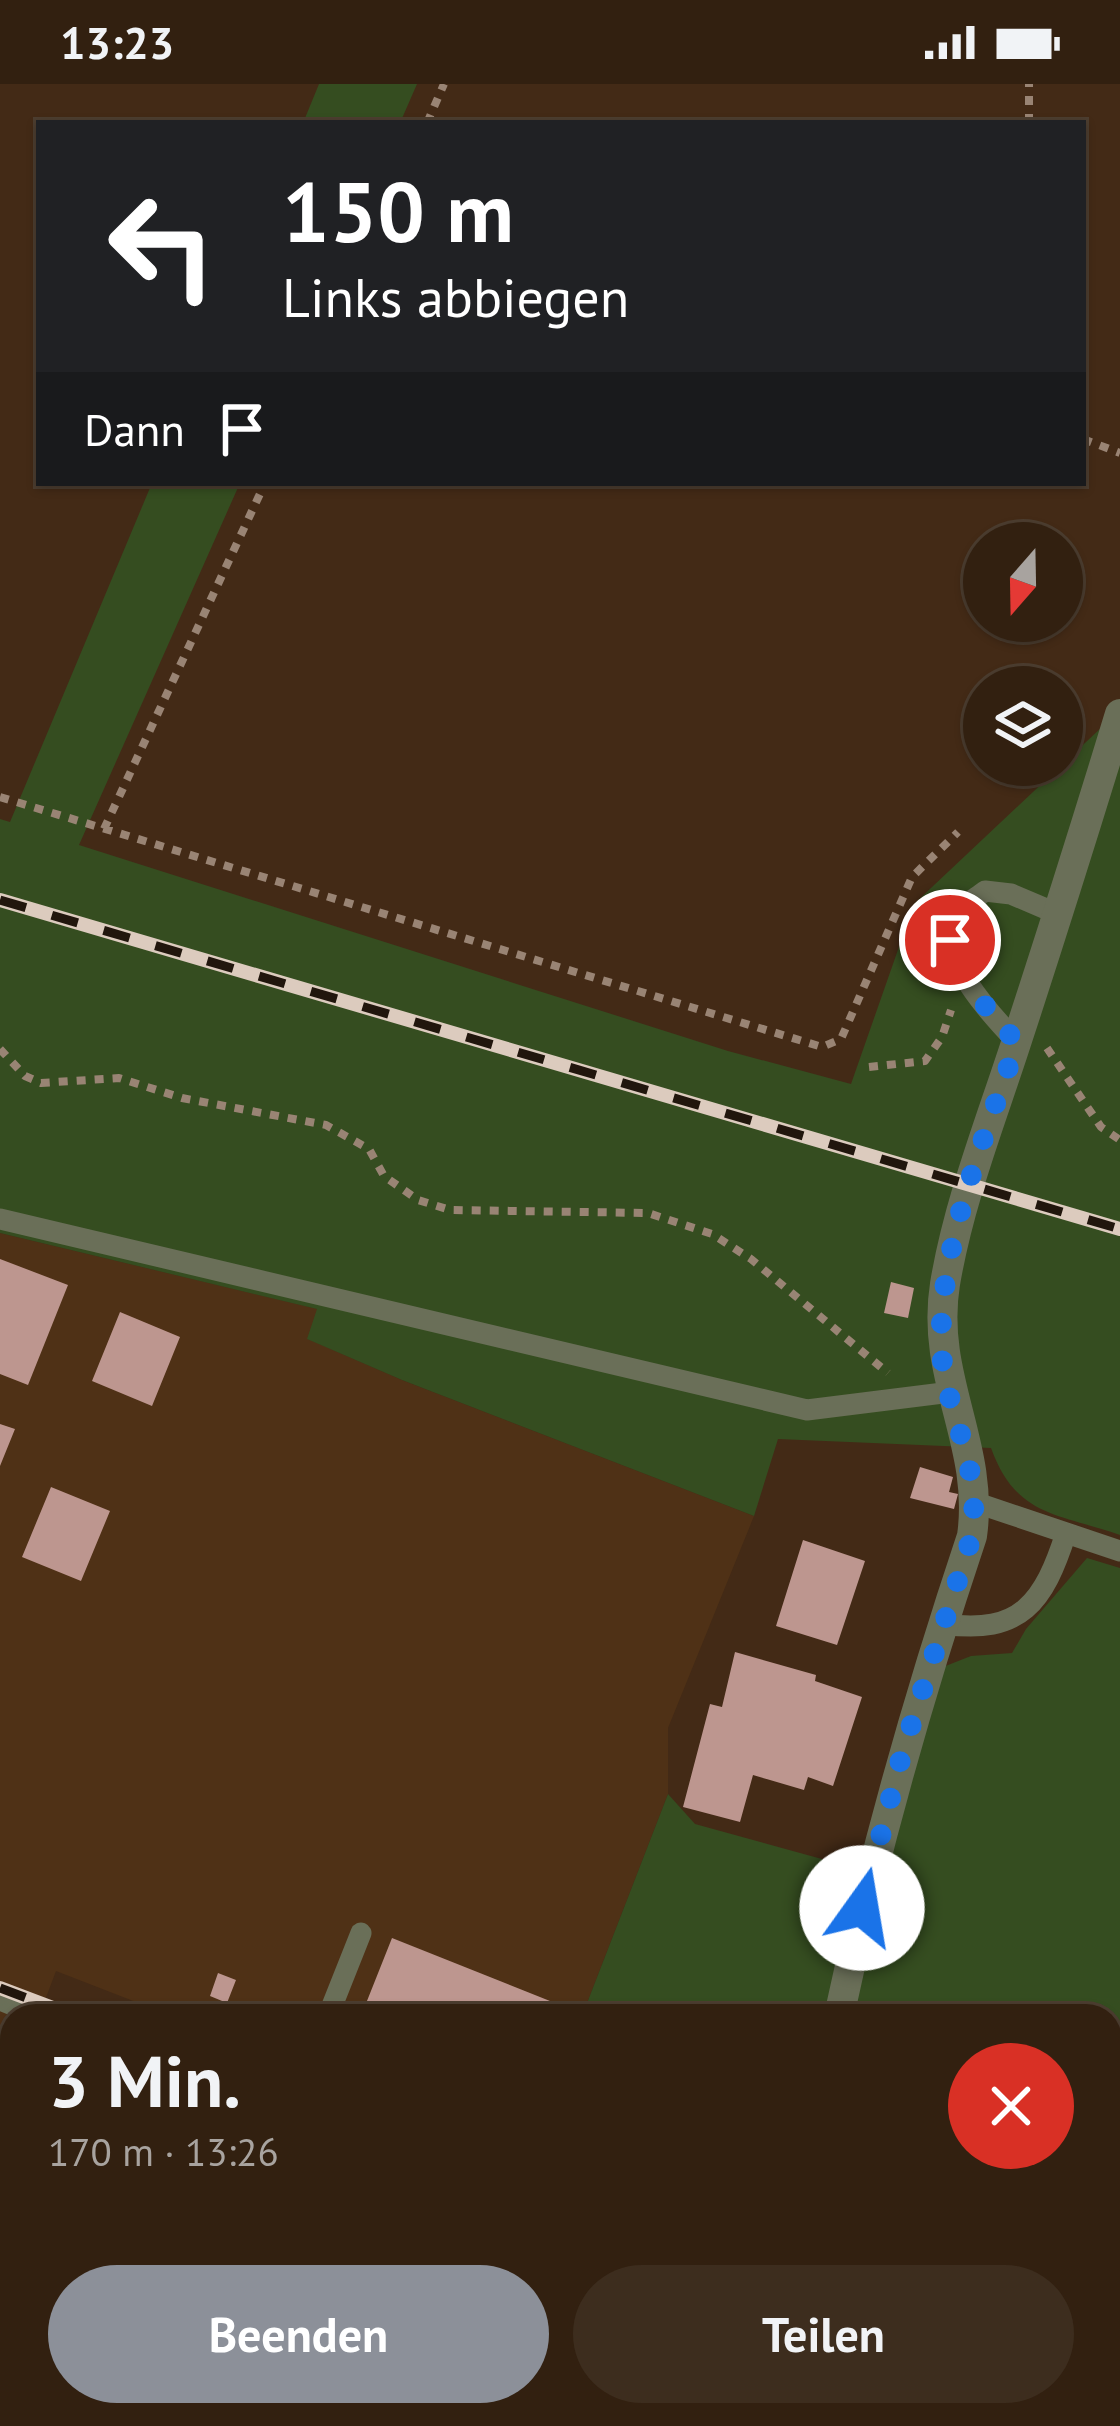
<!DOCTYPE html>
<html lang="de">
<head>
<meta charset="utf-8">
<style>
  body { margin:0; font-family:"PT Sans",sans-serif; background:#3d2d1e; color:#f1f3f6; height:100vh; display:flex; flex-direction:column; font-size:45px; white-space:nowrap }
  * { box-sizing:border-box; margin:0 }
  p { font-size:39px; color:#a8a39f }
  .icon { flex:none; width:66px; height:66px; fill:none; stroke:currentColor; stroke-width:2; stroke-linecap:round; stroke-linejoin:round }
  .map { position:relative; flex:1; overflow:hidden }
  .drawer { position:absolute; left:0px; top:1920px; width:1122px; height:423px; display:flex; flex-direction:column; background:#322010; border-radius:36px 36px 0 0; box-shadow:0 3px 9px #0004,0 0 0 3px #4d3e30 }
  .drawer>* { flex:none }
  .banner { position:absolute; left:36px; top:36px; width:1050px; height:366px; border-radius:0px; box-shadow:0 3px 9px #0004,0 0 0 3px #4d3e30; background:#202124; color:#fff; overflow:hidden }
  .needle { width:78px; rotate:200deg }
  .tools { position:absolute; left:963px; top:438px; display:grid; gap:24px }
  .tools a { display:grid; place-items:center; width:120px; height:120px; border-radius:50%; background:#322010; box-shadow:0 3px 9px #0004,0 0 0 3px #4d3e30; font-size:60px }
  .pin { position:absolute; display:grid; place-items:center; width:102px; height:102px; color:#fff; margin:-51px; border:6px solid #fff; border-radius:50%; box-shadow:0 3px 12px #0007 }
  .me { position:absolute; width:132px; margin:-66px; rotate:13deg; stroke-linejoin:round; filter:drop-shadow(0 0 9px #0008) }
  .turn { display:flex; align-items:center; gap:42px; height:252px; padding:0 48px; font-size:54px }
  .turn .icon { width:156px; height:156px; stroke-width:2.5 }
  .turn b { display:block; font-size:84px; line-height:102px }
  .then { display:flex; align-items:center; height:114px; padding:0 48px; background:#0003; gap:24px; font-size:45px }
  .round { display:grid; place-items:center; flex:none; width:126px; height:126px; border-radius:63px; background:#3d2d1e }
  .overview { display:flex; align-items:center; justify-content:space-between; height:204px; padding:0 48px }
  h1 { font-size:72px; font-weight:600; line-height:90px }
  .primary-button { display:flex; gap:24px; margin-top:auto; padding:24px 48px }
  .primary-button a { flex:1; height:138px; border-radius:72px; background:#8c9099; color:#fff; font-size:48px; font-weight:600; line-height:138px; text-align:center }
  .primary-button a+a { background:#3d2d1e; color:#f1f3f6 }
  .status { display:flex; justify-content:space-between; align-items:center; height:84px; padding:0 60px; background:#322010; direction:ltr }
  .status svg { height:33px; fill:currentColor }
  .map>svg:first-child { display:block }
  .built { fill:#4f3116 }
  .green { fill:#354d20 }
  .building { fill:#bd968f }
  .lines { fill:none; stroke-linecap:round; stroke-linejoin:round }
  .path { stroke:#998474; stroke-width:8; stroke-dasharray:9 9; stroke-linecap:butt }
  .service { stroke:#6a6f58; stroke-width:21 }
  .minor { stroke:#6a6f58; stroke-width:30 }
  .rail-casing { stroke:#dccbbe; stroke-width:14 }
  .rail { stroke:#21160d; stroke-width:9; stroke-dasharray:27; stroke-linecap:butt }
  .route { stroke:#1a73e8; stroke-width:21; stroke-dasharray:0 37.8 }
</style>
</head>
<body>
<div class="status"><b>13:23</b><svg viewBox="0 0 49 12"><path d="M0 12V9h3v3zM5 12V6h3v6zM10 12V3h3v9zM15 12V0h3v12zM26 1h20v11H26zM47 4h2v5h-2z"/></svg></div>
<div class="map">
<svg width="1120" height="2342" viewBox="0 0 1120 2342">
  <rect width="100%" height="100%" fill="#432a16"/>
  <path class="built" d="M0 1149 318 1225 308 1255 402 1296 754 1432 668 1644V1710L582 1932H172L56 1887 39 1932H12V2000L0 2031Z"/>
  <path class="green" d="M319 0H417L400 39H303Z
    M152 399H240L79 761 728 967 851 1000 914 820 1120 626V1451C1057 1429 1016 1433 991 1364L778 1355 754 1432 402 1296 307 1255 317 1225 0 1149V735L10 738Z
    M1087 1474 1120 1484V2140L1110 2138V1932H582L668 1710 695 1740 858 1785 943 1583 971 1572 1012 1569 1026 1545Z"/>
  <path class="building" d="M0 1175 68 1201 28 1301 0 1290Z
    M891 1198 914 1204 908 1234 884 1229Z
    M120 1228 180 1253 152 1322 92 1297Z
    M0 1340 15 1345 0 1382Z
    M920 1383 953 1393 949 1408 958 1410 954 1425 910 1414Z
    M51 1403 110 1427 81 1497 22 1473Z
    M803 1456 865 1477 837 1561 776 1542Z
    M735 1568 816 1591 815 1597 862 1613 833 1702 808 1693 804 1706 753 1691 740 1738 683 1723 710 1620 722 1623Z
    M392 1854 555 1919 550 1932H376L363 1927Z
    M218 1889 236 1896 227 1919 210 1912Z"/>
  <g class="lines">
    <path class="path" d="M427 39 444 0
      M1029 39V0
      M1083 355 1120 369
      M0 713 822 963 841 955 912 793 958 748
      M104 745 265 399
      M1047 964 1101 1043 1120 1056
      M0 965 25 992 41 999 119 994 182 1014 326 1041 369 1065 384 1092 418 1116 450 1126 648 1129 712 1150 751 1175 888 1289
      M869 983 925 977 942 953 951 926"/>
    <path class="service" d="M1017 958C992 932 934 871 955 832 960 823 976 814 985 807L1011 810 1058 830
      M0 1135 807 1326 951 1308
      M977 1419 1120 1467
      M944 1540C1021 1551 1044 1518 1066 1449
      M0 1916 39 1932
      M328 1932 361 1849
      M0 2145 12 2133"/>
    <path class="minor" d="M839 1932C874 1768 919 1610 972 1452 985 1360 930 1294 945 1200 959 1116 992 1034 1018 953 1053 846 1087 738 1120 630
      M734 2342 738 2331"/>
    <g class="rail-casing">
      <path id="rail" d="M0 816 1120 1145
        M0 1904 74 1932
        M1110 2176 1120 2178"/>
    </g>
    <use href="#rail" class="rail"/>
  </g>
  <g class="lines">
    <path class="route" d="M862 1824 902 1670 972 1452C983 1373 940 1323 941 1253 942 1153 986 1051 1017 958 986 927 965 897 950 856"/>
  </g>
</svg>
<div class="tools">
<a><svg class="needle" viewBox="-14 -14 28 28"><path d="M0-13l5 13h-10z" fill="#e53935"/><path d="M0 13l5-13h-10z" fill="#a8a39f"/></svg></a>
<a><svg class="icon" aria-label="layers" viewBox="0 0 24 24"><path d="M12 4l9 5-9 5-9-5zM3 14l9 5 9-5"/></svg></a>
</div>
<div class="pin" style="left:950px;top:856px;background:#d93025"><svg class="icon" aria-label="arrive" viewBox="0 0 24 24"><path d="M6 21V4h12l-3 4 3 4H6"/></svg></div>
<svg class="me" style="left:862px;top:1824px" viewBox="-20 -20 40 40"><circle r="19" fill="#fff"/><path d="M0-13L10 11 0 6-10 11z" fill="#1a73e8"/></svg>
<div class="banner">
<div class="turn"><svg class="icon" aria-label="left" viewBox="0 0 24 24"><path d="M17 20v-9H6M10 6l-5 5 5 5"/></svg><div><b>150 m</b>Links abbiegen</div></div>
<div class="then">Dann<svg class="icon" aria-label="arrive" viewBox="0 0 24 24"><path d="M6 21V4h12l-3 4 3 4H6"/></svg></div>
</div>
<section class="drawer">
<div class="overview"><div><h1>3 Min.</h1><p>170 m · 13:26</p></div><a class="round" style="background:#d93025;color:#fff"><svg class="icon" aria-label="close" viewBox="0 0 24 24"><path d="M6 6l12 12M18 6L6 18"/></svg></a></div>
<div class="primary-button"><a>Beenden</a><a>Teilen</a></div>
</section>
</div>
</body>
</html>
